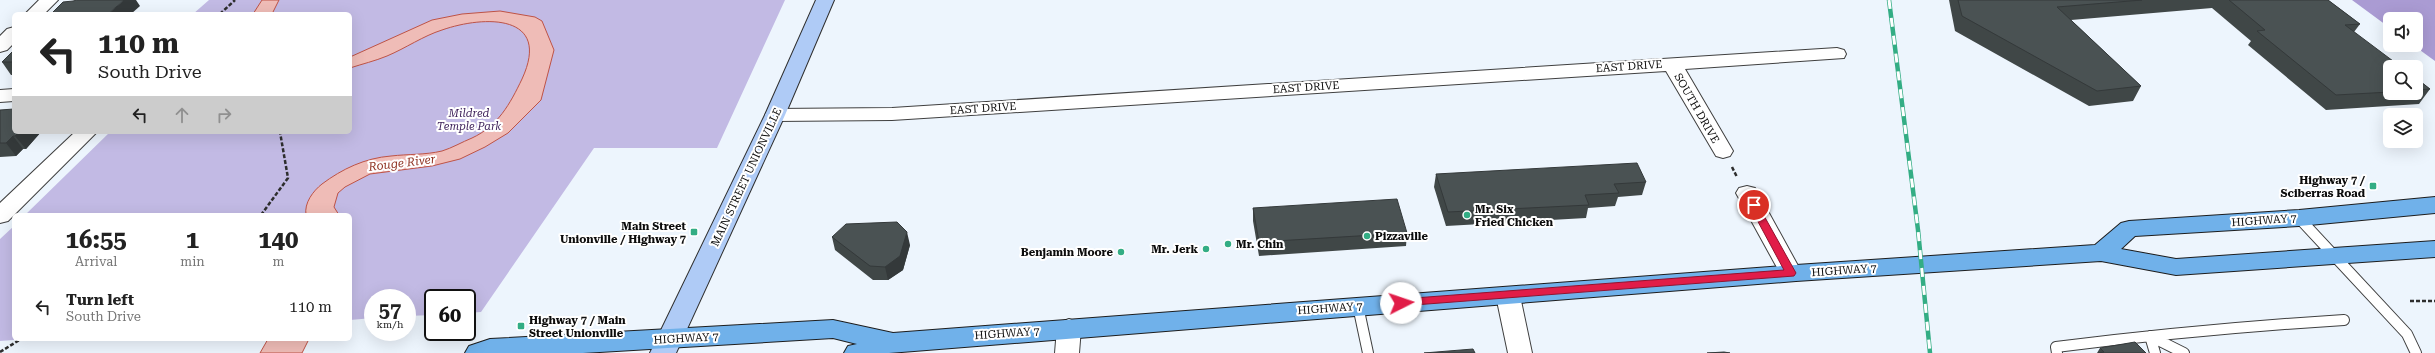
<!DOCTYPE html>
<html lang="en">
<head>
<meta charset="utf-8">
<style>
  body { margin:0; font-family:"Roboto Serif",serif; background:#f6f6f6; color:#222; height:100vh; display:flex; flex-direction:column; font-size:15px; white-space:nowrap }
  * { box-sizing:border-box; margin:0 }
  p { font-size:13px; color:#767676 }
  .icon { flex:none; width:22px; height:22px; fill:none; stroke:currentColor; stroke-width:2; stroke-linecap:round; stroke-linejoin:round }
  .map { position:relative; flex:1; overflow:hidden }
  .drawer { position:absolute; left:12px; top:213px; width:340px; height:128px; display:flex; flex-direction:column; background:#fff; border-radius:6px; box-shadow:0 4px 16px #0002 }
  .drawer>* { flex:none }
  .guide { position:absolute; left:12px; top:12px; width:340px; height:122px; border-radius:6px; box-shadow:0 4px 16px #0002; background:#fff; color:#222; overflow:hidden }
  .controls { position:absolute; left:2383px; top:12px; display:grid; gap:8px }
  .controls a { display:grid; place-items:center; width:40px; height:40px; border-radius:6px; background:#fff; box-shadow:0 4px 16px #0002; font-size:20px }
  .speed { position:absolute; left:364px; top:289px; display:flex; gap:8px; font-size:20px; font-weight:700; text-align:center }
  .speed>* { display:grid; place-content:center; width:52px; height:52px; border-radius:50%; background:#fff; box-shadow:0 4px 16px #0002; line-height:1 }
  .speed small { font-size:10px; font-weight:400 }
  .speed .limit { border:2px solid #111; border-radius:6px; background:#fff; color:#111 }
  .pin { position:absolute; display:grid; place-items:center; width:34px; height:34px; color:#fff; margin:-17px; border:2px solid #fff; border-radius:50%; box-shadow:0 1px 4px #0007 }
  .me { position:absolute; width:44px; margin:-22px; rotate:86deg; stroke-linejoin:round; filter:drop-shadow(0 0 3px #0008) }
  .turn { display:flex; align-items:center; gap:14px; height:84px; padding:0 20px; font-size:18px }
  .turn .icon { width:52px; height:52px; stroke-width:2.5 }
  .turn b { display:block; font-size:28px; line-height:34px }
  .lanes { display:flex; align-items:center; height:38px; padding:0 20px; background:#0003; justify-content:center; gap:20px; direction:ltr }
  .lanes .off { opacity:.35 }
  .eta { display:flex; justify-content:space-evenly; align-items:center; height:68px; text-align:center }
  .eta b { font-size:24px; font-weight:700; line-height:28px }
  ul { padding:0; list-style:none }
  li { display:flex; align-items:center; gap:12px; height:52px; padding:0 20px }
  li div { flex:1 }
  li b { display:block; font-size:15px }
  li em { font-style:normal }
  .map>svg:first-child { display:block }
  .green { fill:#c2bae4 }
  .forest { fill:#aa9bd3 }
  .water { fill:#efbcb7; stroke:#be5346 }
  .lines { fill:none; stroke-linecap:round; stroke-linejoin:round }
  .service-casing { stroke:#3f3f3f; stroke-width:12 }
  .minor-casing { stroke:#3f3f3f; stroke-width:2 }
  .secondary-casing { stroke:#2e2e2e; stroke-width:2 }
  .primary-casing { stroke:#1d1d1d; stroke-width:2 }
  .path { stroke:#2e2e2e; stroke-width:2.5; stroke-dasharray:4 2; stroke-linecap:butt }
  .service { stroke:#fff; stroke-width:10 }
  .minor { fill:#fff; fill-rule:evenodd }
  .secondary { fill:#afcbf6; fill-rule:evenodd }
  .primary { fill:#70b1ea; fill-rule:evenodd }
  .rail-casing { stroke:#33ad84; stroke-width:4.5 }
  .rail { stroke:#fff; stroke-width:3; stroke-dasharray:9; stroke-linecap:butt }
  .wall { fill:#404747 }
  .shaded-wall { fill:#34393a }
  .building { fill:#4a5253; stroke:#34393a }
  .route { fill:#e11d48; stroke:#92132f }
  .poi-dot { fill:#33ad84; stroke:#fff; stroke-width:1.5 }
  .labels { text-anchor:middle; stroke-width:4; stroke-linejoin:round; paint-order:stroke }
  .street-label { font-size:11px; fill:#0c0c0c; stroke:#fff }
  .park-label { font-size:11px; font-style:italic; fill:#40245c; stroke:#fff }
  .poi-label { font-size:11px; font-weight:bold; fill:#0c0c0c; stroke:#fff; text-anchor:end }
  .water-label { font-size:12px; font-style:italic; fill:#903323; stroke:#fff }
</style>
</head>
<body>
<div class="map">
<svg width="2435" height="353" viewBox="0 0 2435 353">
  <rect width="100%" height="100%" fill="#edf5fd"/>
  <path class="green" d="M209 0H785L717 148H594L481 312 467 313V298H433V315L407 316V298H373V318L350 320V215H25L110 132H350V14H193Z
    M14 226V339H27L0 341V239Z"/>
  <path class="forest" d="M2352 0H2435V61L2413 45H2416V19H2390V28Z"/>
  <path class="water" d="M262 0H279L272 14H253Z
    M500 11 535 17 542 21 554 50 541 100 508 133 485 147 460 159 432 166 370 174 345 187 338 193 334 207 339 215H306C304 203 313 191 322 184 342 169 365 158 391 156 408 154 425 155 442 151 452 148 462 142 472 138 498 126 510 104 522 79 552 14 485 15 442 30 423 36 406 48 387 56 375 61 362 64 350 68V57L432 20 462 14Z
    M268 339H309L302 353H260Z"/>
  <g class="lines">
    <g class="service-casing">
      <path id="service" d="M2299 218 2407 334 2416 353
        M1358 306 1368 353
        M2150 336 2184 353
        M2150 336 2155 353
        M2057 353 2056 347C2152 335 2248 326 2344 320"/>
    </g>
    <g class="minor-casing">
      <path id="minor" d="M39 0H58L44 14H25Z
        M14 27V43L7 50 0 52V36L7 29Z
        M1837 48 1844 50 1846 54 1844 58 1685 69 1733 151 1730 156 1723 158 1716 156 1666 71 892 120 775 121 768 119 765 115 768 111 775 109 892 108Z
        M14 89V101L0 102V90Z
        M75 132H97L8 221 0 223V203Z
        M1747 186 1755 188 1758 193 1802 273 1799 279 1791 281 1783 279 1780 273 1736 193 1739 188Z
        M1508 288 1516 290 1520 296 1532 353H1508L1496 296 1500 290Z
        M1069 319 1077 322 1081 328 1079 353H1055L1057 328 1061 322Z"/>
    </g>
    <g class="secondary-casing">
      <path id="secondary" d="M816 0H834L785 115 676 353H650L765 115Z"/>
    </g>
    <g class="primary-casing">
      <path id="primary" d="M2435 197V213L2299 226 2135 236 2121 249 2176 259 2435 241V257L2176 275 2101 261 1796 281 889 353H844L848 346 857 344 833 338 583 353H465L469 346 490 339 833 320 893 333 1796 265 2095 245 2121 223 2129 221 2299 210Z"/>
    </g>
    <path class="path" d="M220 14 235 0
      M1732 167 1737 177
      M261 215 288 178 280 132
      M2410 301H2435
      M0 352 21 339"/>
    <use href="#service" class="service"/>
    <use href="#minor" class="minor"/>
    <use href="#secondary" class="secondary"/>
    <use href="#primary" class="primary"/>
    <g class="rail-casing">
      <path id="rail" d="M1889 0 1918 230 1930 353"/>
    </g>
    <use href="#rail" class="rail"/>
  </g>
  <path class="wall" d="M1949 0H2328L2360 24 2354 32 2390 67V93H2416V78L2430 89 2419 104 2326 110 2248 45 2251 41 2212 8 2071 20 2141 86 2133 101 2089 106 1955 31Z
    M14 50V75H11L2 62Z
    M0 110 14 132H41L26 149H23L16 156 0 157Z
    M1436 174 1646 182 1642 195 1618 197 1615 206 1588 208 1586 218 1446 226 1434 187Z
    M1253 208 1407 233 1406 246 1259 256 1253 221Z
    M832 237 910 245 903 270 888 280H873L835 250Z
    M2100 348 2146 353H2097Z"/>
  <path class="shaded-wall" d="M124 0H136L140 6 131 14H108Z
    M19 132H41L26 149 15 136Z
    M13 136 23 149 16 156 6 143Z
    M907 232 910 245 903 270 888 280 885 267Z"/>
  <path class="building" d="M77 0H124L108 14H51L63 2 73 1Z
    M1958 0H2142L2057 7 2141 86 2097 91 1962 16Z
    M2229 0H2328L2360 24 2345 25 2401 67H2390V92L2336 95 2257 31 2265 30Z
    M14 50V62H2Z
    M2416 78 2430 89 2416 90Z
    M14 109V132H19L15 136H13L6 143H0V110Z
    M1637 163 1646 182 1614 184 1619 193 1585 195 1589 205 1448 212 1436 174Z
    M1397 199 1407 233 1259 242 1253 208Z
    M897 222 907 232 900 256 885 267 870 266 832 237 846 224Z
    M2135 342 2146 353H2098L2104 352 2100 348Z
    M1473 349 1475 353H1424Z
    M1724 352 1730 353H1707Z"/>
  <path class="route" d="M1754 202 1758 205 1796 273 1794 276 1401 306 1396 303 1401 299 1784 270 1749 205Z"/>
  <g class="poi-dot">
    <rect x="2369" y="182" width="8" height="8" rx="2"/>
    <circle cx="1467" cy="215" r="4"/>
    <rect x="690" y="228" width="8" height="8" rx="2"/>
    <circle cx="1367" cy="236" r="4"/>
    <circle cx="1228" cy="244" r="4"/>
    <circle cx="1206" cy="249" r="4"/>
    <circle cx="1121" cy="252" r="4"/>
    <rect x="517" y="322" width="8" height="8" rx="2"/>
  </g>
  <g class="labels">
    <g class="street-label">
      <text transform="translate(1629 66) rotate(-4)" y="4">EAST DRIVE</text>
      <text transform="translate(1306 87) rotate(-4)" y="4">EAST DRIVE</text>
      <text transform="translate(983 108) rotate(-4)" y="4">EAST DRIVE</text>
      <text transform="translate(1697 108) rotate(60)" y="4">SOUTH DRIVE</text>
      <text transform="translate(746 177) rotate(-65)" y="4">MAIN STREET UNIONVILLE</text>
      <text transform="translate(2264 220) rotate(-4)" y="4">HIGHWAY 7</text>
      <text transform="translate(1844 270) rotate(-4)" y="4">HIGHWAY 7</text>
      <text transform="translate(1330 308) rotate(-4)" y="4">HIGHWAY 7</text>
      <text transform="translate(1007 333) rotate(-4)" y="4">HIGHWAY 7</text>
      <text transform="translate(686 338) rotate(-3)" y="4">HIGHWAY 7</text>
    </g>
    <g class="park-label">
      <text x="469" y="117">Mildred<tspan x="469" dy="13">Temple Park</tspan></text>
    </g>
    <g class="poi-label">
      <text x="2365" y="184">Highway 7 /<tspan x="2365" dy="13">Sciberras Road</tspan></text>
      <text x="1475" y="213" text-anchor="start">Mr. Six<tspan x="1475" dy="13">Fried Chicken</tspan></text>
      <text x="686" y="230">Main Street<tspan x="686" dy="13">Unionville / Highway 7</tspan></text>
      <text x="1375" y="240" text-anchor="start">Pizzaville</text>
      <text x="1236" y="248" text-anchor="start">Mr. Chin</text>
      <text x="1198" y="253">Mr. Jerk</text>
      <text x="1113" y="256">Benjamin Moore</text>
      <text x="529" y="324" text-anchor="start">Highway 7 / Main<tspan x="529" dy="13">Street Unionville</tspan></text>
    </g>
    <g class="water-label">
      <text transform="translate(402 163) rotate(-7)" y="4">Rouge River</text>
    </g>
  </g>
</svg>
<div class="controls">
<a><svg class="icon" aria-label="sound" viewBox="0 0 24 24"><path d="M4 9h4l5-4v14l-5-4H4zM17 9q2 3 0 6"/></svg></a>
<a><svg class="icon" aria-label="search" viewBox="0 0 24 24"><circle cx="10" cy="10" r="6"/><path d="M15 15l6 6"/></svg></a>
<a><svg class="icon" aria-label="layers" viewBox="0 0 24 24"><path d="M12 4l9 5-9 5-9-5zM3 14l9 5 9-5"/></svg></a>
</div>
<div class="speed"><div>57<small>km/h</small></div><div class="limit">60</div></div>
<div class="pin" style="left:1754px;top:205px;background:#d93025"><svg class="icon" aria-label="arrive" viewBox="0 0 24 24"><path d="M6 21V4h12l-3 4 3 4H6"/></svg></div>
<svg class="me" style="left:1401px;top:303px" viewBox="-20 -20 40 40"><circle r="19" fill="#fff"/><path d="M0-13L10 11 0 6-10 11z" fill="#e11d48"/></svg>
<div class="guide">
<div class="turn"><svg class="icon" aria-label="left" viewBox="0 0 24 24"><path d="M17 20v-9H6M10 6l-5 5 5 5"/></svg><div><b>110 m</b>South Drive</div></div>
<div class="lanes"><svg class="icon" aria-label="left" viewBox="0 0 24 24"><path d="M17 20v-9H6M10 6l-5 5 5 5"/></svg><svg class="icon off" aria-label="ahead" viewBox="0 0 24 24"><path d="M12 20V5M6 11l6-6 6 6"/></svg><svg class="icon off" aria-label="right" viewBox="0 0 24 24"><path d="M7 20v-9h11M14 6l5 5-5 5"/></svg></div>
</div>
<section class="drawer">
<div class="eta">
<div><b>16:55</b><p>Arrival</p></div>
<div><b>1</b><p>min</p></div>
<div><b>140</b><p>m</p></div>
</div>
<ul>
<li><svg class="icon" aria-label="left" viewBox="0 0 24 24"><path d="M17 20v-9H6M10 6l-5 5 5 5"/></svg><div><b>Turn left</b><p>South Drive</p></div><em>110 m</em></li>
</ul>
</section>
</div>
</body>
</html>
